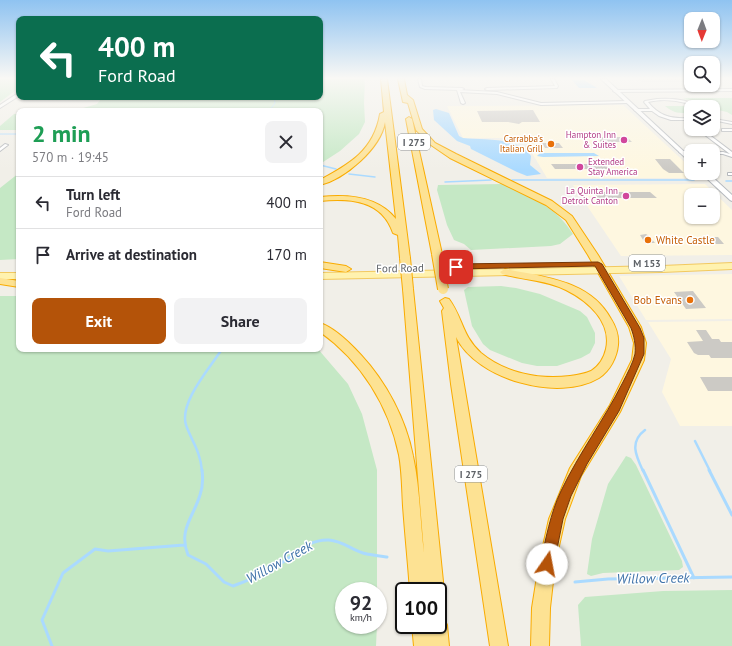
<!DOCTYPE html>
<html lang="en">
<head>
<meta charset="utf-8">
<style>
  body { margin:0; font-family:"PT Sans",sans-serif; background:#f2f2f3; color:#2b2b33; height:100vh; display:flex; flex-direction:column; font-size:15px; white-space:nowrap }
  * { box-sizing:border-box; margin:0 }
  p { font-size:13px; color:#7c7c81 }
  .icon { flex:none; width:22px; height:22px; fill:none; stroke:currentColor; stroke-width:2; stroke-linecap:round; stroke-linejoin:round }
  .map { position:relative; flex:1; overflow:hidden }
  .drawer { position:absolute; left:16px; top:108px; width:307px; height:244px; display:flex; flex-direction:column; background:#fff; border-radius:8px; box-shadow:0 1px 3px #0004 }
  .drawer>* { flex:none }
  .hud { position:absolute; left:16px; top:16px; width:307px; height:84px; border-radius:8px; box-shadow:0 1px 3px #0004; background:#0b6e4f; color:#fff; overflow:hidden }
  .needle { width:26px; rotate:181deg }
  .buttons { position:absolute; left:684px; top:12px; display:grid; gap:8px }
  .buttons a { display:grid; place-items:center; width:36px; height:36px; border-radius:8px; background:#fff; box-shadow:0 1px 3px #0004; font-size:20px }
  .speed { position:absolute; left:335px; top:582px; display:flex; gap:8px; font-size:20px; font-weight:700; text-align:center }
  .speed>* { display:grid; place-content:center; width:52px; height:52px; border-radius:50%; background:#fff; box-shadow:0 1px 3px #0004; line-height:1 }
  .speed small { font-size:10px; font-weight:400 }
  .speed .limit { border:2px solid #111; border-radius:6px; background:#fff; color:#111 }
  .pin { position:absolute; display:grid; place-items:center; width:34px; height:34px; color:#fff; margin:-17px; border-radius:8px; box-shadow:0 2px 6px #0006 }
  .me { position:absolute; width:44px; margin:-22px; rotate:12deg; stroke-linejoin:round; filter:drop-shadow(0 0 3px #0008) }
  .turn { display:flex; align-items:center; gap:14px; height:84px; padding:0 16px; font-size:18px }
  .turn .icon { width:52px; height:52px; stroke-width:2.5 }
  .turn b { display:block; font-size:28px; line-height:34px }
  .round { display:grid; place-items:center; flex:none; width:42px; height:42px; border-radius:8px; background:#f2f2f3 }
  .headline { display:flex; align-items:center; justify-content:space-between; height:68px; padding:0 16px }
  h1 { font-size:24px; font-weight:700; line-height:30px; color:#1e9e55 }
  .primary-button { display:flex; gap:8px; margin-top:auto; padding:8px 16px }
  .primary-button a { flex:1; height:46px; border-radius:8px; background:#b45309; color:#fff; font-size:16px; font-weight:700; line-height:46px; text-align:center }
  .primary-button a+a { background:#f2f2f3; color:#2b2b33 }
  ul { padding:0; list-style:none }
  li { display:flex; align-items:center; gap:12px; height:52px; padding:0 16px; border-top:1px solid #e1e1e2 }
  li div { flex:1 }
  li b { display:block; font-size:15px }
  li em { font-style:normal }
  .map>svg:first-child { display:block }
  .commercial { fill:#fef7e0; fill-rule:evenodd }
  .education { fill:#e1ded6 }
  .green { fill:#c5e8c5 }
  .water { fill:#aadaff }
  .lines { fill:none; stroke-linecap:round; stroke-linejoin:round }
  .stream-far3 { stroke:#aadaff; stroke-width:1 }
  .stream-far2 { stroke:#aadaff; stroke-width:1.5 }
  .stream-far1 { stroke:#aadaff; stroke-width:2.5 }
  .stream { stroke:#aadaff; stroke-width:3 }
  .building { fill:#cccac5 }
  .minor-casing { stroke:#b5b8bc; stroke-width:2 }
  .tertiary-casing { stroke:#b5b8bc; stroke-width:2 }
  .secondary-casing { stroke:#b6babf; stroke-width:2 }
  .primary-casing { stroke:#f2c960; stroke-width:2 }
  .motorway-casing { stroke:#f9ab00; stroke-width:2 }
  .minor { fill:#fff; fill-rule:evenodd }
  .tertiary { fill:#fff; fill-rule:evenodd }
  .secondary { fill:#fff; fill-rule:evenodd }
  .primary { fill:#fff2af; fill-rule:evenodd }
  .motorway { fill:#fde293; fill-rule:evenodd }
  .motorway-bridge-casing { stroke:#f9ab00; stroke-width:12; stroke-linecap:butt }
  .motorway-bridge { stroke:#fde293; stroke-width:10 }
  .route { fill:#b45309; stroke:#753606 }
  .hotel-dot { fill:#d1479c; stroke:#fff; stroke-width:1.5 }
  .food-dot { fill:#e8710a; stroke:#fff; stroke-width:1.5 }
  .labels { text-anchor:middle; stroke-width:3; stroke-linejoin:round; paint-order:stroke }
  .far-hotel-label { font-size:9px; fill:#b23c85; stroke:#fff; text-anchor:end }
  .far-food-label { font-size:9px; fill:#c56008; stroke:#fff; text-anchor:end }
  .shield { fill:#fff; stroke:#8f9295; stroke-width:1 }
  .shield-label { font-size:10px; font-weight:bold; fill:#5f6368 }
  .food-label { font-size:11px; fill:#c56008; stroke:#fff; text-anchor:start }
  .street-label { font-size:11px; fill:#5f6368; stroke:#fff }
  .near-water-label { font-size:14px; font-style:italic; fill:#4174aa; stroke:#fff }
</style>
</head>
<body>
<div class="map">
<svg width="732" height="646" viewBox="0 0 732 646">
  <rect width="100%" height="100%" fill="#f1efe8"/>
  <path class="commercial" d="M623 105 691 168V173H696L701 178H547L523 138H463L447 106Z
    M705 184 732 210V255L621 256 573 185ZM691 195H713V217H691Z
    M732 274V319L646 320 619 276Z
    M732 321V426H680L662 392 671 359 648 322Z"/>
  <path class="education" d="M638 79H691V82H642Z"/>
  <path class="green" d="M0 79H19V88L0 102Z
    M320 79H365L364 103 365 122 359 134 340 151 320 164V111H73L97 104 101 99 134 97H320Z
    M687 98H732V115L727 112 718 110 706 102 682 99Z
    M665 106H691L694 107H691V113C679 113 675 114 665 106Z
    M14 114H19V130H0V126Z
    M19 173V259L0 260V188Z
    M503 184C532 198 555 205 573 234L560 244 551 246 471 250 464 244 454 240 447 225 437 190 438 185Z
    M501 286 516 288 540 294 580 311 587 317 595 333V343L590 353 581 358 557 366H537L522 363 490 350 483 344 472 326 464 290 468 287Z
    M0 296H19V349H318L348 384 362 414 377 470V591H344V625H377L376 646H0Z
    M626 456 631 458 636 465 682 561 683 567 679 570 603 573 591 576 587 574 592 539 608 484Z
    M732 590V646H581L578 605 585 597 663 591Z"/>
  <path class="water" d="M572 80H584L597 88H579Z
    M436 109 449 113 459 136 463 138C483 140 520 137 531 156L530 165 541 174 527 176 517 172 471 149 470 146 457 141 434 120 433 110Z
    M540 153H594L599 156 543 157 537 156Z"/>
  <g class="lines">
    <path class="stream-far3" d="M269 111 275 103 274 97
      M0 134H19"/>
    <path class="stream-far2" d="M320 165 336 169
      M349 174 375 177
      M512 180H694
      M726 181H732
      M445 182 491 180"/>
    <path class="stream-far1" d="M695 441 710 471
      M202 471C200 450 192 442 186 425 179 402 210 368 222 349
      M643 471C636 456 629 442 645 430"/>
    <path class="stream" d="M202 470C203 478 203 487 200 495 193 518 178 530 188 555L206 564 224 582 233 586C250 580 267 572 283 562 297 553 309 539 329 540 342 541 351 549 363 553 370 555 379 556 387 557
      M643 470 694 578
      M709 470 732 515
      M575 582 608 579 732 577
      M52 646 42 620 63 573 95 549 108 551 184 545"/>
  </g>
  <path class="building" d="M533 110 540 122H522L519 124 508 122H482L477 111Z
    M600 137H627L632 142H600Z
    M542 143H559L563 148H545Z
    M655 159H670L684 173H669L663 169Z
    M551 164H605L609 169H555Z
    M596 192H650L657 198H598L595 194H597Z
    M646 234 649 236 655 243H645L640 235Z
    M706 237H718L724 244H712Z
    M693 291 706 308 686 309 674 292Z
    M696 330H706L712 339H719L721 342H732V358H711L709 355H698L694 353 687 342 703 341Z
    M700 377H732V391H708Z"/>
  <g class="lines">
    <g class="minor-casing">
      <path id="minor" d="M418 79H421L422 86 426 87 462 88 464 89 462 90 425 89 420 87Z
        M551 79H554L558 86 557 88 487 90 485 89 487 88 555 86Z
        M732 89V91L615 92 613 91 615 90Z
        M457 90 497 92 541 103 628 101 630 102 628 103 541 105 497 94 460 92 465 103 463 104 461 103Z
        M657 99C671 98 687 99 699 107 694 107 691 105 686 103 675 100 660 99 648 102 660 117 672 119 691 118V120H671L659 116 652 111H636L634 110 636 109H650L644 102 645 101Z
        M713 113 720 120 732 122V124L713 120V118L716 119 713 116Z
        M722 129H732V131H722Z
        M687 130H703L732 152V157L723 154H713V152H723L730 154 701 132H688L686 131Z
        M5 144 8 145 0 151V148Z
        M680 151H692L691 153H681L679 152Z
        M728 173H732V175H728Z"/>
    </g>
    <g class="tertiary-casing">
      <path id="tertiary" d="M18 93H19V96L0 108V105Z"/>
    </g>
    <g class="secondary-casing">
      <path id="secondary" d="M606 79 691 158V163L601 79Z
        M701 173H708L732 195V201L730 200Z"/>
    </g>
    <g class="primary-casing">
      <path id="primary" d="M732 263V269L662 272 320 279V273L662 266Z
        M0 273H19V279H0Z"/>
    </g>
    <g class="motorway-casing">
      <path id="motorway" d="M381 79H387L410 258 405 261 400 258 398 235 393 233C382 200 350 198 320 201V197C348 194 378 196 396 219L385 122C381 148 345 179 320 185V180C350 164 374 150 380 114L384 112Z
        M398 79H404L407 95 413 100 422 129 435 143 456 154 552 201 572 216 598 255 641 327 646 343 644 360 620 412 581 476 565 519 555 564 550 608 549 646H531L532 608 539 564 549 519 570 468 610 405 632 360 634 343 629 327 588 255 566 220 546 205 450 158 431 145 416 130 408 103 403 102Z
        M409 117 412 119 442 254 437 257 432 254 406 119Z
        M320 262 346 266 351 269 346 272 320 268Z
        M505 269C543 277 590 280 611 319 616 327 619 335 618 345 617 357 610 371 599 378 559 402 477 380 456 337L508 646H490L451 384 442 311 444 308 440 301 445 298 449 299C463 318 462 336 481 353 505 373 539 380 570 376 577 375 584 374 591 371 599 366 604 358 606 349 612 322 588 301 566 290 546 280 523 280 502 274L500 272Z
        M0 278 19 281V287L0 284Z
        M408 286 413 289 444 591 441 597 438 598V591H410C408 563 405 534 403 506 402 489 402 471 399 455 389 406 361 361 320 332V323C335 328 350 343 361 355 386 382 406 419 413 456 420 488 420 521 424 553L403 289Z
        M438 616 444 619 447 625 449 646H414L412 625H438Z"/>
    </g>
    <use href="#minor" class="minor"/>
    <use href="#tertiary" class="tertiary"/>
    <use href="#secondary" class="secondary"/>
    <use href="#primary" class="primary"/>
    <use href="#motorway" class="motorway"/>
    <g class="motorway-bridge-casing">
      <path id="motorway-bridge" d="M437 254 443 289
        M405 258 408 289"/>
    </g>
    <use href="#motorway-bridge" class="motorway-bridge"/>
  </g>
  <linearGradient id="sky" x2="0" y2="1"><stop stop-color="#8fc3f1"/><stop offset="0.46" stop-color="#f9f8f5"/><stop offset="1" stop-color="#f9f8f5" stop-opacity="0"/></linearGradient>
  <rect width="732" height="170" fill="url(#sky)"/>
  <path class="route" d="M598 262 602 264 640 328 644 338V354L619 411 587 464 571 496 563 519 554 564 552 569 547 571 542 569 540 564C546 539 550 514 561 491 579 453 604 420 623 382 627 374 633 363 635 354 636 345 634 336 631 328L595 266 456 269 452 267 456 264Z"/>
  <g class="hotel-dot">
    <circle cx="624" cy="140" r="4"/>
    <circle cx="580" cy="167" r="4"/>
    <circle cx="626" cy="196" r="4"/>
  </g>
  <g class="food-dot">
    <circle cx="551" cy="144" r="4"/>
    <circle cx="648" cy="240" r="4"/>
    <circle cx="690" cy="300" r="4"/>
  </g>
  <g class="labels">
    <g class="far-hotel-label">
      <text x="616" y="138">Hampton Inn<tspan x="616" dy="10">&amp; Suites</tspan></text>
      <text x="588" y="165" text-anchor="start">Extended<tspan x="588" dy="10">Stay America</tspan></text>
      <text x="618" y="194">La Quinta Inn<tspan x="618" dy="10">Detroit Canton</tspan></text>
    </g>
    <g class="far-food-label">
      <text x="543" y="142">Carrabba's<tspan x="543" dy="10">Italian Grill</tspan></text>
    </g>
    <g class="shield">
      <rect x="398" y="134" width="32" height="16" rx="3"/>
      <rect x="629" y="255" width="36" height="16" rx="3"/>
      <rect x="455" y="466" width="32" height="16" rx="3"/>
    </g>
    <g class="shield-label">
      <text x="414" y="146">I 275</text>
      <text x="647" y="267">M 153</text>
      <text x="471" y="478">I 275</text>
    </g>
    <g class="food-label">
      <text x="656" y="244">White Castle</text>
      <text x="682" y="304" text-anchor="end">Bob Evans</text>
    </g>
    <g class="street-label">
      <text transform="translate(400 268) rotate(-1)" y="4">Ford Road</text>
    </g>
    <g class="near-water-label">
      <text transform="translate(279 562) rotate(-29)" y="5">Willow Creek</text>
      <text transform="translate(653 578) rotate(-1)" y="5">Willow Creek</text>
    </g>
  </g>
</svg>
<div class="buttons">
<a><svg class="needle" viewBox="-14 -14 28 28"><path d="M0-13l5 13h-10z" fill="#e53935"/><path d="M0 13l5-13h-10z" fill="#7c7c81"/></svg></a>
<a><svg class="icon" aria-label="search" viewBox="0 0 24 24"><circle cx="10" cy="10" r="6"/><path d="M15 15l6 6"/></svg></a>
<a><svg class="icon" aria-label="layers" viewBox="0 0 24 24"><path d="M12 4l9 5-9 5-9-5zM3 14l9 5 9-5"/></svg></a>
<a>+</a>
<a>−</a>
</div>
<div class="speed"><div>92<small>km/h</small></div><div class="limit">100</div></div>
<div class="pin" style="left:456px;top:267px;background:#d93025"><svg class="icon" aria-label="arrive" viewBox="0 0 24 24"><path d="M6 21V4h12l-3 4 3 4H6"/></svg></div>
<svg class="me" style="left:547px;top:564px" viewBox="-20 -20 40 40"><circle r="19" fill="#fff"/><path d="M0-13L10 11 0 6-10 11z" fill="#b45309"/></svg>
<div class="hud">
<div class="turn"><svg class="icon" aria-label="left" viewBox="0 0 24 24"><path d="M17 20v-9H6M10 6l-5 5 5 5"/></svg><div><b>400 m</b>Ford Road</div></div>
</div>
<section class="drawer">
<div class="headline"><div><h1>2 min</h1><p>570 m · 19:45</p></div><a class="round"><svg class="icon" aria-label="close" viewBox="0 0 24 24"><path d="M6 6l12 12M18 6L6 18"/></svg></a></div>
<ul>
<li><svg class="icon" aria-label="left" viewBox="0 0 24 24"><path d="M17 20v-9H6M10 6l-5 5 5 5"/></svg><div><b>Turn left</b><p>Ford Road</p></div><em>400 m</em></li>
<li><svg class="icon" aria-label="arrive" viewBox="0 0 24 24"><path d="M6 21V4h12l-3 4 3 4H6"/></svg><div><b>Arrive at destination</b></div><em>170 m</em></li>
</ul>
<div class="primary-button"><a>Exit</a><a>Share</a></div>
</section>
</div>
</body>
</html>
